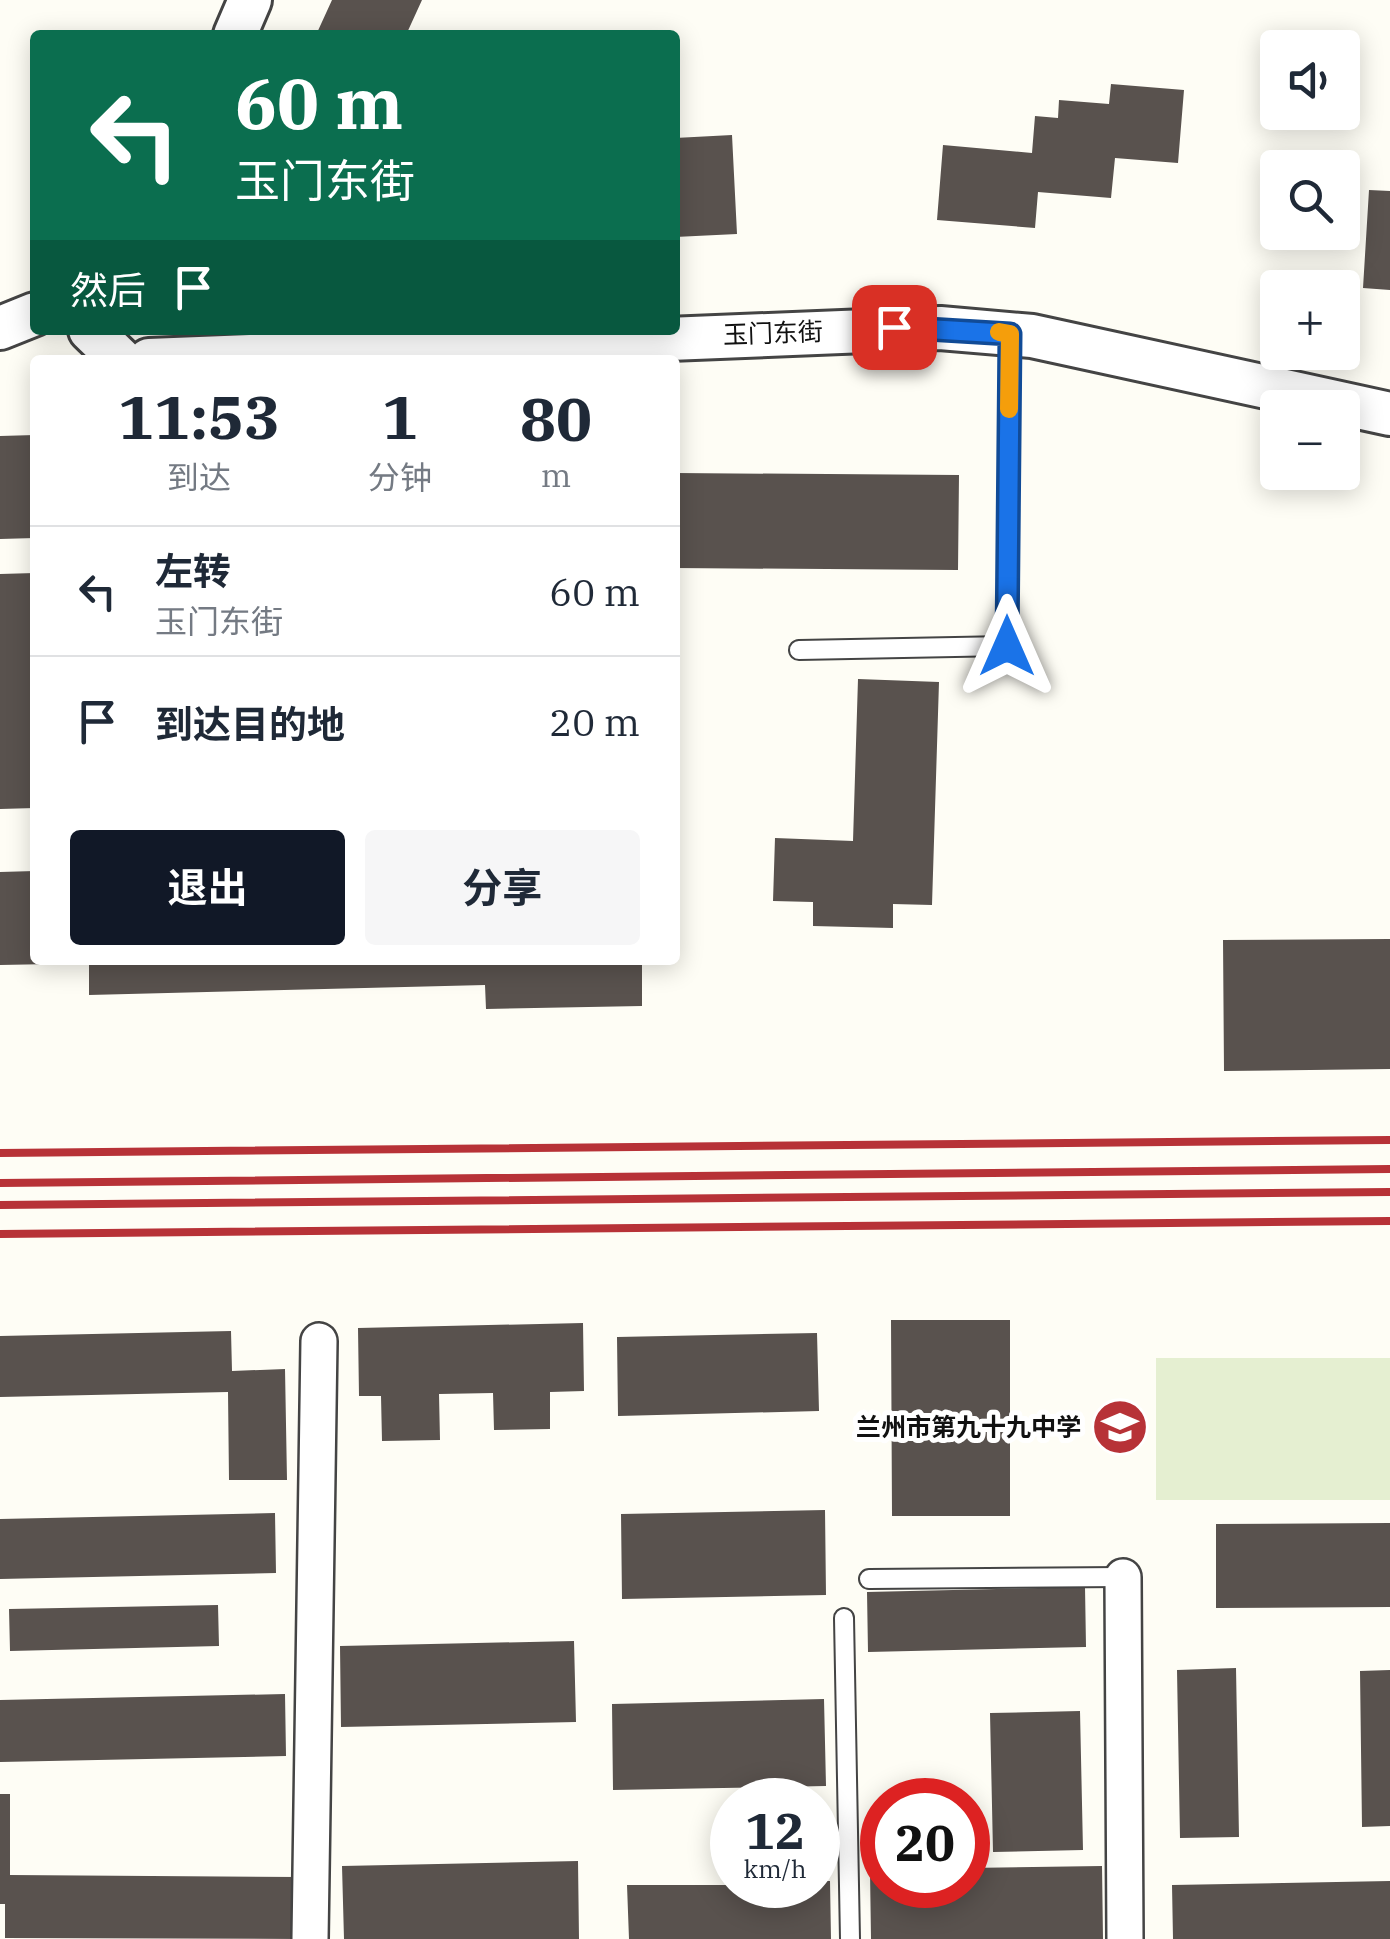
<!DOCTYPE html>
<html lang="zh">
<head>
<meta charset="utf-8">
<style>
  body { margin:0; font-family:"IBM Plex Serif","Noto Sans SC",serif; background:#f6f6f7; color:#1f2937; height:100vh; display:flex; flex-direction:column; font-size:38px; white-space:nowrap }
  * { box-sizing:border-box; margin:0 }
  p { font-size:32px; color:#747a83 }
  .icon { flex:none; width:55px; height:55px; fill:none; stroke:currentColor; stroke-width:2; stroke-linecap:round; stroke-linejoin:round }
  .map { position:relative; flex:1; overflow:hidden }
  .side { position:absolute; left:30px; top:355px; width:650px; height:610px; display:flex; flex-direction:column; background:#fff; border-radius:10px; box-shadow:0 5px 25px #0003 }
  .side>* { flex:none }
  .hud { position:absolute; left:30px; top:30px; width:650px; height:305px; border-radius:10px; box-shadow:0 5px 25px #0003; background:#0b6e4f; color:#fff; overflow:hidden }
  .fabs { position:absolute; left:1260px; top:30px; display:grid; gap:20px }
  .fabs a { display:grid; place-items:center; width:100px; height:100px; border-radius:10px; background:#fff; box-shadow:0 5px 25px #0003; font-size:50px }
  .speed { position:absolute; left:710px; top:1778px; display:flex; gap:20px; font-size:50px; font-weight:700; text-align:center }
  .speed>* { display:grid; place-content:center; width:130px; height:130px; border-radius:50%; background:#fff; box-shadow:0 5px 25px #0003; line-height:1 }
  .speed small { font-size:25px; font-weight:400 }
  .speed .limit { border:15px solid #d22; background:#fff; color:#111 }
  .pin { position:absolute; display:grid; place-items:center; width:85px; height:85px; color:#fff; margin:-42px; border-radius:20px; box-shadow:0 5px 15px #0006 }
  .me { position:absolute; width:110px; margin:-55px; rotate:0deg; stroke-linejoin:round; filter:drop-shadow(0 0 8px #0008) }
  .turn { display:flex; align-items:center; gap:35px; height:210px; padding:0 40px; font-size:45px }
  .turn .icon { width:130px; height:130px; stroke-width:2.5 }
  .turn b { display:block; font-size:70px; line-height:85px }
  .then { display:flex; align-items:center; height:95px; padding:0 40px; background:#0003; gap:20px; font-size:38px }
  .eta { display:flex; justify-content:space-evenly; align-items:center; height:170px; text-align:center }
  .eta b { font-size:60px; font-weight:700; line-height:70px }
  .action { display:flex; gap:20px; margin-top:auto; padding:20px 40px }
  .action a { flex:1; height:115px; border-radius:10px; background:#111827; color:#fff; font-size:40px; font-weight:700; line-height:115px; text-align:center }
  .action a+a { background:#f6f6f7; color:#1f2937 }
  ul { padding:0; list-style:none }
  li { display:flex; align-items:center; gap:30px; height:130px; padding:0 40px; border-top:2px solid #e0e1e3 }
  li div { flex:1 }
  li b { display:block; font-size:38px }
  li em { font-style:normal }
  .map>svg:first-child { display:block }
  .pitch { fill:#e5efd1 }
  .building { fill:#59524e }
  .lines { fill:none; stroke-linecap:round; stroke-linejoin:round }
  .service-casing { stroke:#444; stroke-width:22 }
  .minor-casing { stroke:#444; stroke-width:40 }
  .tertiary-casing { stroke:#444; stroke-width:48 }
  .service { stroke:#fff; stroke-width:18 }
  .minor { stroke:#fff; stroke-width:35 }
  .tertiary { stroke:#fff; stroke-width:42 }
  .rail { stroke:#b73237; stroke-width:8 }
  .route-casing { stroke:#114b97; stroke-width:25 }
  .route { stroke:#1a73e8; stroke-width:18 }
  .slow { stroke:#f59e0b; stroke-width:18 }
  .labels { text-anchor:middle; stroke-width:10; stroke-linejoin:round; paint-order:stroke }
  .street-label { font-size:25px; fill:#111; stroke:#fff }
  .poi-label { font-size:25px; font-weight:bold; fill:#111; stroke:#fff; text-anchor:end }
</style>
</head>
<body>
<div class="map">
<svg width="1390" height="1939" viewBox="0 0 1390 1939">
  <rect width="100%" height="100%" fill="#fefdf5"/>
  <path class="pitch" d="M1156 1358H1390V1500H1156Z"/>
  <path class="building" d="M332 0H422L406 35H316Z
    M1111 84 1184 90 1178 163 1115 158 1111 198 1038 192 1035 228 937 220 943 145 1032 153 1035 116 1058 118 1059 100 1109 104Z
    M732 135 737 234 675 237V138Z
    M1369 190 1390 191V290L1363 288Z
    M35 435V538L0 539V436Z
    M675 473 959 475 958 570 675 568Z
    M35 573V808L0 809V574Z
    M858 679 939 682 932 905 893 904V928L813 926V902L773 901 775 838 853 841Z
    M35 871V960H52V964L0 965V872Z
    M1390 939V1069L1224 1071 1223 940Z
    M89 960H642V1006L486 1009 485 985 89 995Z
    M891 1320H1010V1516H892Z
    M583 1323 584 1391 550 1392V1429L494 1430 493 1393 439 1394 440 1440 382 1441 381 1396H359L358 1328Z
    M231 1331 232 1371 285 1369 287 1480H229L228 1392 0 1397V1336Z
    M817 1333 819 1411 618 1416 617 1337Z
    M825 1510 826 1595 622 1599 621 1514Z
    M275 1513 276 1573 0 1579V1519Z
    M1390 1523V1607L1216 1608V1524Z
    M1085 1587 1086 1647 868 1652 867 1592Z
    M218 1605 219 1646 10 1651 9 1609Z
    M574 1641 576 1722 341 1727 340 1646Z
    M1236 1668 1239 1837 1180 1838 1177 1670Z
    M1390 1670V1826L1362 1827 1360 1671Z
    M285 1694 286 1756 0 1762V1700Z
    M824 1699 826 1786 613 1790 612 1704Z
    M1080 1711 1083 1850 993 1852 990 1713Z
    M0 1794H10V1875L298 1877V1939L5 1938V1904H0Z
    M578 1861 579 1939H344L342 1866Z
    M1102 1866 1103 1939H871L870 1871 882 1870V1885H968V1868Z
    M818 1881H830L831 1939H629L627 1885H818Z
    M1390 1881V1939H1173L1172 1885Z"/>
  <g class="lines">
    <g class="service-casing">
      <path id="service" d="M799 650 1007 646 1010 334
        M869 1579 1123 1577
        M844 1618 850 1939"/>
    </g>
    <g class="minor-casing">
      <path id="minor" d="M1123 1577 1125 1939
        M310 1939 319 1341"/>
    </g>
    <g class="tertiary-casing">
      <path id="tertiary" d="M235 35 250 0
        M0 328 35 314
        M90 330 121 360
        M149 360 940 328 1032 336 1390 414"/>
    </g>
    <use href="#service" class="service"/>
    <use href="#minor" class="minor"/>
    <use href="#tertiary" class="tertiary"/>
    <path class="rail" d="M0 1153 1390 1140
      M0 1183 1390 1169
      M0 1205 1390 1192
      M0 1234 1390 1221"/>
  </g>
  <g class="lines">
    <g class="route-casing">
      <path id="route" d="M894 327 1010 334 1007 646"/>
    </g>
    <use href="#route" class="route"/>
    <path class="slow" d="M999 332 1010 334 1009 409"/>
  </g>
  <defs>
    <g id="school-disc" transform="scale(2.875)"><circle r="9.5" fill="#b73237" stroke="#fff"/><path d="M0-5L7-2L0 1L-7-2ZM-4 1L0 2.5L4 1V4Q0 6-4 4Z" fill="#fff"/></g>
  </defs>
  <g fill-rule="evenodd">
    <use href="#school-disc" x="1120" y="1427"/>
  </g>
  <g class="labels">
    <g class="street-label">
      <text transform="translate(773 333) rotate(-2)" y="9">玉门东街</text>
    </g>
    <g class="poi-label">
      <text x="1081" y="1436">兰州市第九十九中学</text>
    </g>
  </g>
</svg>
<div class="fabs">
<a><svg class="icon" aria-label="sound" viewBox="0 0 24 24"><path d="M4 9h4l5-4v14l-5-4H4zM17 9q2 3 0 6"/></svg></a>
<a><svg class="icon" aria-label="search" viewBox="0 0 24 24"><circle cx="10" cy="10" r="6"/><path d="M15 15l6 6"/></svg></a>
<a>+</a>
<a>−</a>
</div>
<div class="speed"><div>12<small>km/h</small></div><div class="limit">20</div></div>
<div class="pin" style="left:894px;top:327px;background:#d93025"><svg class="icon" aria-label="arrive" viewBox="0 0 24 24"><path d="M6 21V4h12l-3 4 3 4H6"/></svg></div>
<svg class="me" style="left:1007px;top:646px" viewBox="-20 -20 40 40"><path d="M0-17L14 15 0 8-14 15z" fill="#1a73e8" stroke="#fff" stroke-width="4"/></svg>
<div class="hud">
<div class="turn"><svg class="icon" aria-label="left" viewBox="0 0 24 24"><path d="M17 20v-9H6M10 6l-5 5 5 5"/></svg><div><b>60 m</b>玉门东街</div></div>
<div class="then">然后<svg class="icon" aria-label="arrive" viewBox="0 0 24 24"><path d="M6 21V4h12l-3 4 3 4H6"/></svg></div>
</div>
<section class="side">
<div class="eta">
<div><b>11:53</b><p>到达</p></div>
<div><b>1</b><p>分钟</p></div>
<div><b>80</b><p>m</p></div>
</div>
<ul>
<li><svg class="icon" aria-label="left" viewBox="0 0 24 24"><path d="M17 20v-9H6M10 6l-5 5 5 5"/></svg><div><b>左转</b><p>玉门东街</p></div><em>60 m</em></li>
<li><svg class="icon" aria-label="arrive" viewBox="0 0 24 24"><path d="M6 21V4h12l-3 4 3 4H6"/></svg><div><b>到达目的地</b></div><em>20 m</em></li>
</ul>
<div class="action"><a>退出</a><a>分享</a></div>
</section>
</div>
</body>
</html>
